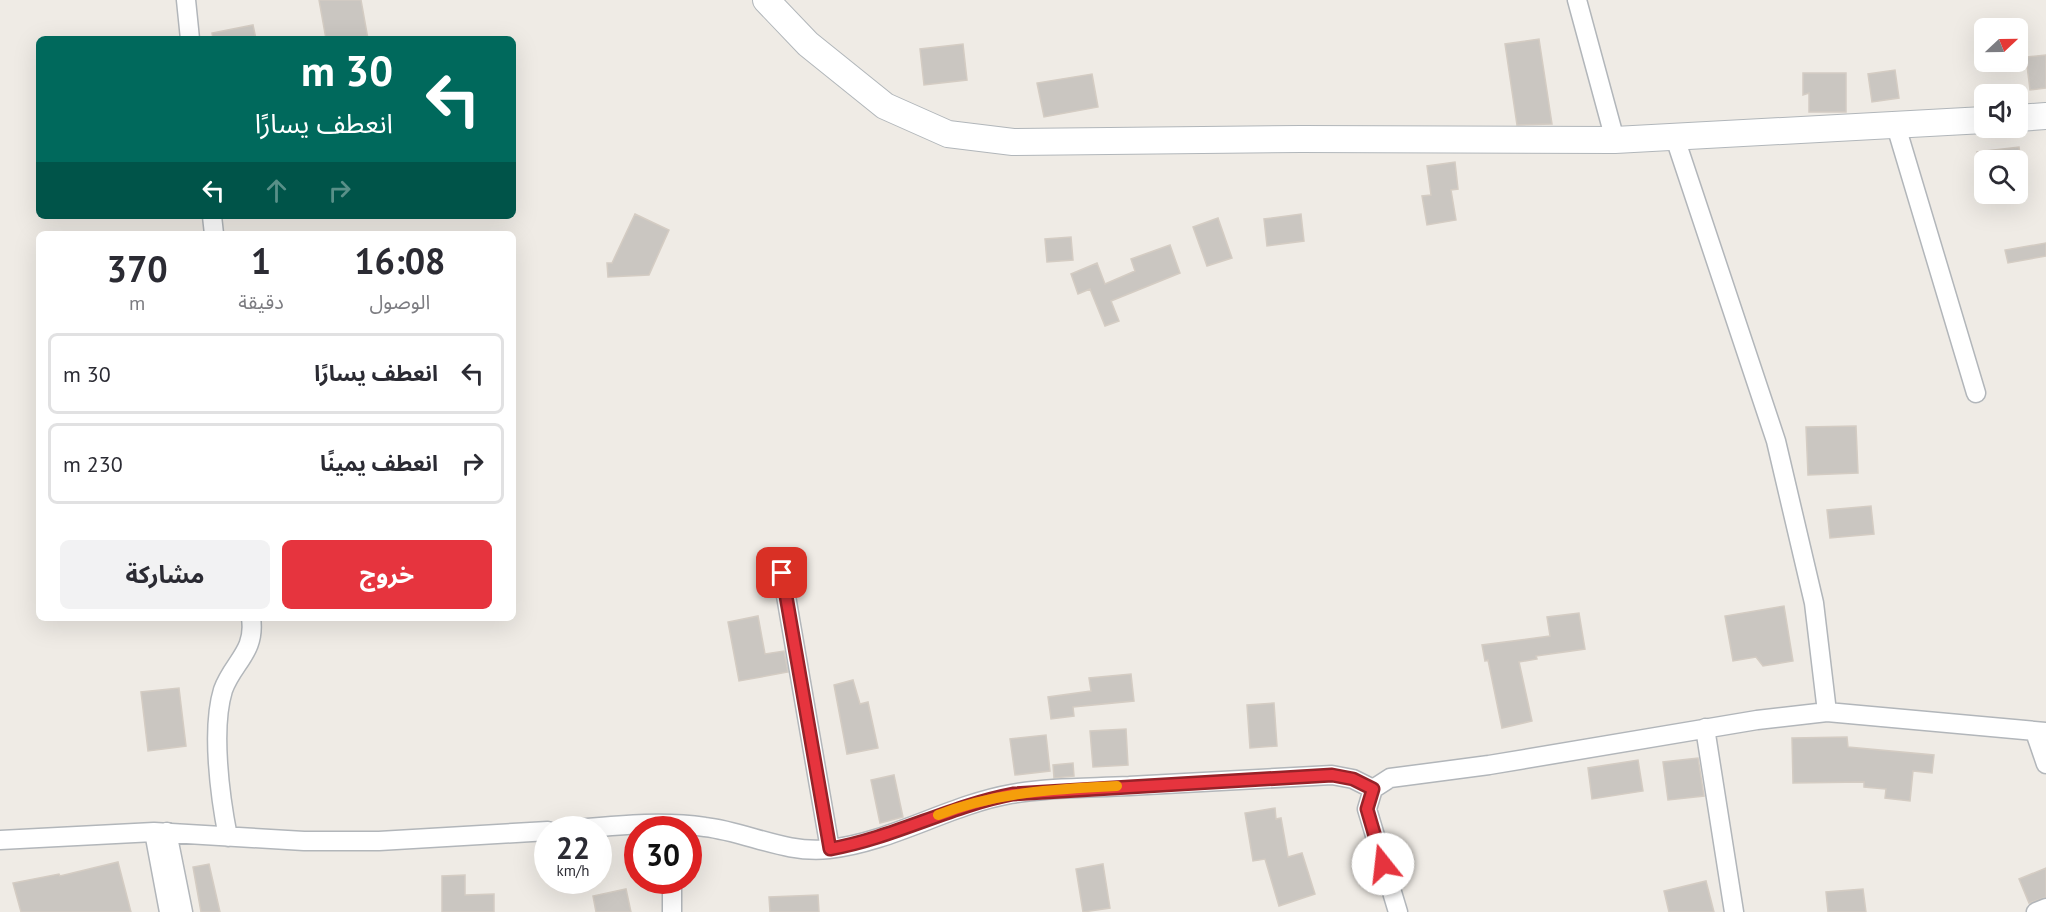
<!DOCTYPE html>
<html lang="ar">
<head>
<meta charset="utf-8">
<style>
  body { margin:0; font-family:"PT Sans","Noto Sans Arabic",sans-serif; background:#f2f2f3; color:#2b2b33; direction:rtl; height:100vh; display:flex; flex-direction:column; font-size:22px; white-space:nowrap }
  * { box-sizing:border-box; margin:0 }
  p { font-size:20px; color:#7c7c81 }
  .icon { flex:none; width:33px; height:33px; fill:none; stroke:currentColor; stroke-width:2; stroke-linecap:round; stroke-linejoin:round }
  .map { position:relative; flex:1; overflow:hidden; direction:ltr }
  .details { position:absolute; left:36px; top:231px; width:480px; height:390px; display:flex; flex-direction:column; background:#fff; border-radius:9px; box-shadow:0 6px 24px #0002; direction:rtl }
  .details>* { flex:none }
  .guide { position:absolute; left:36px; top:36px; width:480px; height:183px; border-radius:9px; box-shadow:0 6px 24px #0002; direction:rtl; background:#00695c; color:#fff; overflow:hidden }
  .needle { width:39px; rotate:68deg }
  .buttons { position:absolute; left:1974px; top:18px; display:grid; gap:12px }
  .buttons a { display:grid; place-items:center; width:54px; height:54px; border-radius:9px; background:#fff; box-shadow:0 6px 24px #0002; font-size:30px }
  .speed { position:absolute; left:534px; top:816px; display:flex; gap:12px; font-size:30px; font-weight:700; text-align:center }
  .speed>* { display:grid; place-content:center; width:78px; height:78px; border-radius:50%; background:#fff; box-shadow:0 6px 24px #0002; line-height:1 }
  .speed small { font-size:15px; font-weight:400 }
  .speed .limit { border:9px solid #d22; background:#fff; color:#111 }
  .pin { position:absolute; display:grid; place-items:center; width:51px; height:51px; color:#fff; margin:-26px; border-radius:12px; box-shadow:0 3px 9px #0006 }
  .me { position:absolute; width:66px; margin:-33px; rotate:344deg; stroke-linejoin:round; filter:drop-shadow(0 0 4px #0008) }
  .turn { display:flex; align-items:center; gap:21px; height:126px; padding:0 24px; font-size:27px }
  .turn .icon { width:78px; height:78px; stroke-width:2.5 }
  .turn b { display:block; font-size:42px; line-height:51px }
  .lanes { display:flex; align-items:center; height:57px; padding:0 24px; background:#0003; justify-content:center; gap:30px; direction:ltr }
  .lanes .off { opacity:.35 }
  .eta { display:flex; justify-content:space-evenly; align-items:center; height:102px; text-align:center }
  .eta b { font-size:36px; font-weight:700; line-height:42px }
  .button { display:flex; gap:12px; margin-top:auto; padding:12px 24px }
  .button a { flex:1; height:69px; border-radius:9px; background:#e6343e; color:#fff; font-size:24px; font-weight:700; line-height:69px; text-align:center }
  .button a+a { background:#f2f2f3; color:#2b2b33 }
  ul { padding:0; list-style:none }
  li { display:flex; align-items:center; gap:18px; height:81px; margin:0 12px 9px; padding:0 12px; border:3px solid #e1e1e2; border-radius:9px }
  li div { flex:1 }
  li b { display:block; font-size:22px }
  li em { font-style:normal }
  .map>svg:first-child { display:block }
  .building { fill:#cac6c1; stroke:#d4ccc3; stroke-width:1.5 }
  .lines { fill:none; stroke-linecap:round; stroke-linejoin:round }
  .street-casing { stroke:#b2b6ba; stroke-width:21 }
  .secondary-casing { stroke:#b1b6ba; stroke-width:28 }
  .street { stroke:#fff; stroke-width:18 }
  .secondary { stroke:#fff; stroke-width:26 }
  .route-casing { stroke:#962228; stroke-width:15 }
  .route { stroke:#e6343e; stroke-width:10 }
  .slow { stroke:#f59e0b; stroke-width:10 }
</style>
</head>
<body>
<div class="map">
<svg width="2046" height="912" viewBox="0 0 2046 912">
  <rect width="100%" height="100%" fill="#efebe5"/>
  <path class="building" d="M319 0H361L368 39H326Z
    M253 25 256 39H213L212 33Z
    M1539 39 1552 124 1517 125 1505 44Z
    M963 44 967 80 924 85 920 49Z
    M2046 55V88L2030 90 2026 57Z
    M1895 70 1899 98 1872 102 1868 74Z
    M1803 73H1846V112H1809V93L1803 95Z
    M1092 74 1098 107 1044 117 1037 83Z
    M2019 147 2021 160H1977V152Z
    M1455 162 1458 189 1451 190 1456 220 1427 225 1422 196 1431 195 1427 166Z
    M635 214 669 230 649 275 608 277 607 263H612Z
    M1301 214 1304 241 1267 246 1264 219Z
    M1218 218 1232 258 1207 266 1193 227Z
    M1071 237 1073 260 1047 262 1045 239Z
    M2046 243V256L2008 263 2005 250Z
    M1170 245 1180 273 1111 301 1119 321 1105 326 1090 289 1078 294 1071 274 1097 263 1105 284 1135 271 1131 259Z
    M1856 426 1858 473 1808 475 1806 427Z
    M1871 506 1874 534 1830 538 1827 510Z
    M1784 606 1793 661 1763 666 1756 657 1733 661 1725 616Z
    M1579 613 1585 649 1536 656 1537 659 1519 662 1532 721 1502 728 1488 660 1485 661 1482 645 1550 636 1547 617Z
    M758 616 765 654 784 651 788 672 739 681 728 622Z
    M1131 674 1134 701 1073 707 1074 716 1051 719 1048 697 1091 691 1089 678Z
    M853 680 860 704 868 702 878 748 847 754 834 685Z
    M179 688 186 746 148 751 141 692Z
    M1274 703 1277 746 1250 748 1247 705Z
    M1126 729 1128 765 1093 767 1090 731Z
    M1046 735 1050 771 1015 775 1010 739Z
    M1847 737 1848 747 1934 755 1932 773 1913 771 1910 801 1885 798 1886 789 1864 787V782L1793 783 1792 738Z
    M1698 758 1704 796 1668 800 1663 762Z
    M1638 760 1643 791 1592 799 1588 768Z
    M1073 763 1074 776 1054 778 1053 765Z
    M894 775 903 817 880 823 871 780Z
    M1275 808 1276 819 1281 818 1288 857 1302 853 1315 894 1279 906 1265 859 1253 861 1245 813Z
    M118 862 131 912H21L13 883 59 874 60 876Z
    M209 864 220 912H201L193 867Z
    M1103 864 1110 908 1083 912 1076 869Z
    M2046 868V897L2029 903 2019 879Z
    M465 875V895L494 894V912H442V876Z
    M1706 881 1714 912H1669L1664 891Z
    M626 889 631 912H596L593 896Z
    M1863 889 1866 912H1828L1826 892Z
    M818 895 819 912H770L769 897Z"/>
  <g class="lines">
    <g class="street-casing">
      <path id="street" d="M186 0 190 39
        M1577 0 1615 140
        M1896 126 1976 393
        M1675 138 1776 441 1814 603 1827 712
        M212 216 214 234
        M782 573 830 849
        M1705 728 1734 912
        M2035 732 2046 764
        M565 830C612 826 659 820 705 827 748 832 785 854 829 849 892 842 949 805 1011 794 1050 787 1090 788 1129 786 1197 782 1265 778 1332 775L1353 779 1373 789
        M154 832 169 912
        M167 832 183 912
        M228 837C220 797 211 729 223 690 233 662 256 652 251 618
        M0 840 154 832 304 841H379L548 831
        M672 880V912
        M1398 912 1367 809 1373 789 1390 778 1489 765 1757 720 1827 712 2046 732
        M2036 912 2046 908"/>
    </g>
    <g class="secondary-casing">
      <path id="secondary" d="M766 0 808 44 885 106 948 134 1013 142 1301 139 1615 140 1984 120
        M2018 118 2046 116"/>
    </g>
    <use href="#street" class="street"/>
    <use href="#secondary" class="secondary"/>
  </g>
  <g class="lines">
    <g class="route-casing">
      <path id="route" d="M782 573 830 849C893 838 950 806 1013 794L1332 775 1353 779 1373 789 1367 809 1383 864"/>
    </g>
    <use href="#route" class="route"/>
    <path class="slow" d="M938 815C996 792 1055 789 1117 786"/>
  </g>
</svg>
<div class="buttons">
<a><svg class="needle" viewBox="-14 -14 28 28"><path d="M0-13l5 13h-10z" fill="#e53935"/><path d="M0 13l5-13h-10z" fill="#7c7c81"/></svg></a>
<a><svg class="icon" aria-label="sound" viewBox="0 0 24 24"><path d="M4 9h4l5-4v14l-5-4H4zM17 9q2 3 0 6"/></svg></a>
<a><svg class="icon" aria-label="search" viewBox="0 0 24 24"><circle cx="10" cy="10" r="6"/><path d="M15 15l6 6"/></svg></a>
</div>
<div class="speed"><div>22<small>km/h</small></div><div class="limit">30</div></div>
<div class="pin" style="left:782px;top:573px;background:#d93025"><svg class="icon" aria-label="arrive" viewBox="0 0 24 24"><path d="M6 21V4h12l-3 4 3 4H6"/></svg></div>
<svg class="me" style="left:1383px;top:864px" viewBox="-20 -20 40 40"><circle r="19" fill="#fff"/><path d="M0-13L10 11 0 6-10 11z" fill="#e6343e"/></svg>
<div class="guide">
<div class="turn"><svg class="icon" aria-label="left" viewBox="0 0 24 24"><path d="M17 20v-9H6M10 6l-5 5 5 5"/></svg><div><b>30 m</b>انعطف يسارًا</div></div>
<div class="lanes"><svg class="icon" aria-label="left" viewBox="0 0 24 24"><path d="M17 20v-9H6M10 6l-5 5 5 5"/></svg><svg class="icon off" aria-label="ahead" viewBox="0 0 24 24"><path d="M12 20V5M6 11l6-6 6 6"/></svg><svg class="icon off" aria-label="right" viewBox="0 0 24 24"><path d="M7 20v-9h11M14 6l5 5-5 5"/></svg></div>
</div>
<section class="details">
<div class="eta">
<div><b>16:08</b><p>الوصول</p></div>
<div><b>1</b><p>دقيقة</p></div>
<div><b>370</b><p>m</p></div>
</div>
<ul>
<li><svg class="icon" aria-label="left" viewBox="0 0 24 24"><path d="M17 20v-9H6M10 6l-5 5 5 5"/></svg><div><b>انعطف يسارًا</b></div><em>30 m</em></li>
<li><svg class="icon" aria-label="right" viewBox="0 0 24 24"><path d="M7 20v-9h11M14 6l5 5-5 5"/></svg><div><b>انعطف يمينًا</b></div><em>230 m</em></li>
</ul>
<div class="button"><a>خروج</a><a>مشاركة</a></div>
</section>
</div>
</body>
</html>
